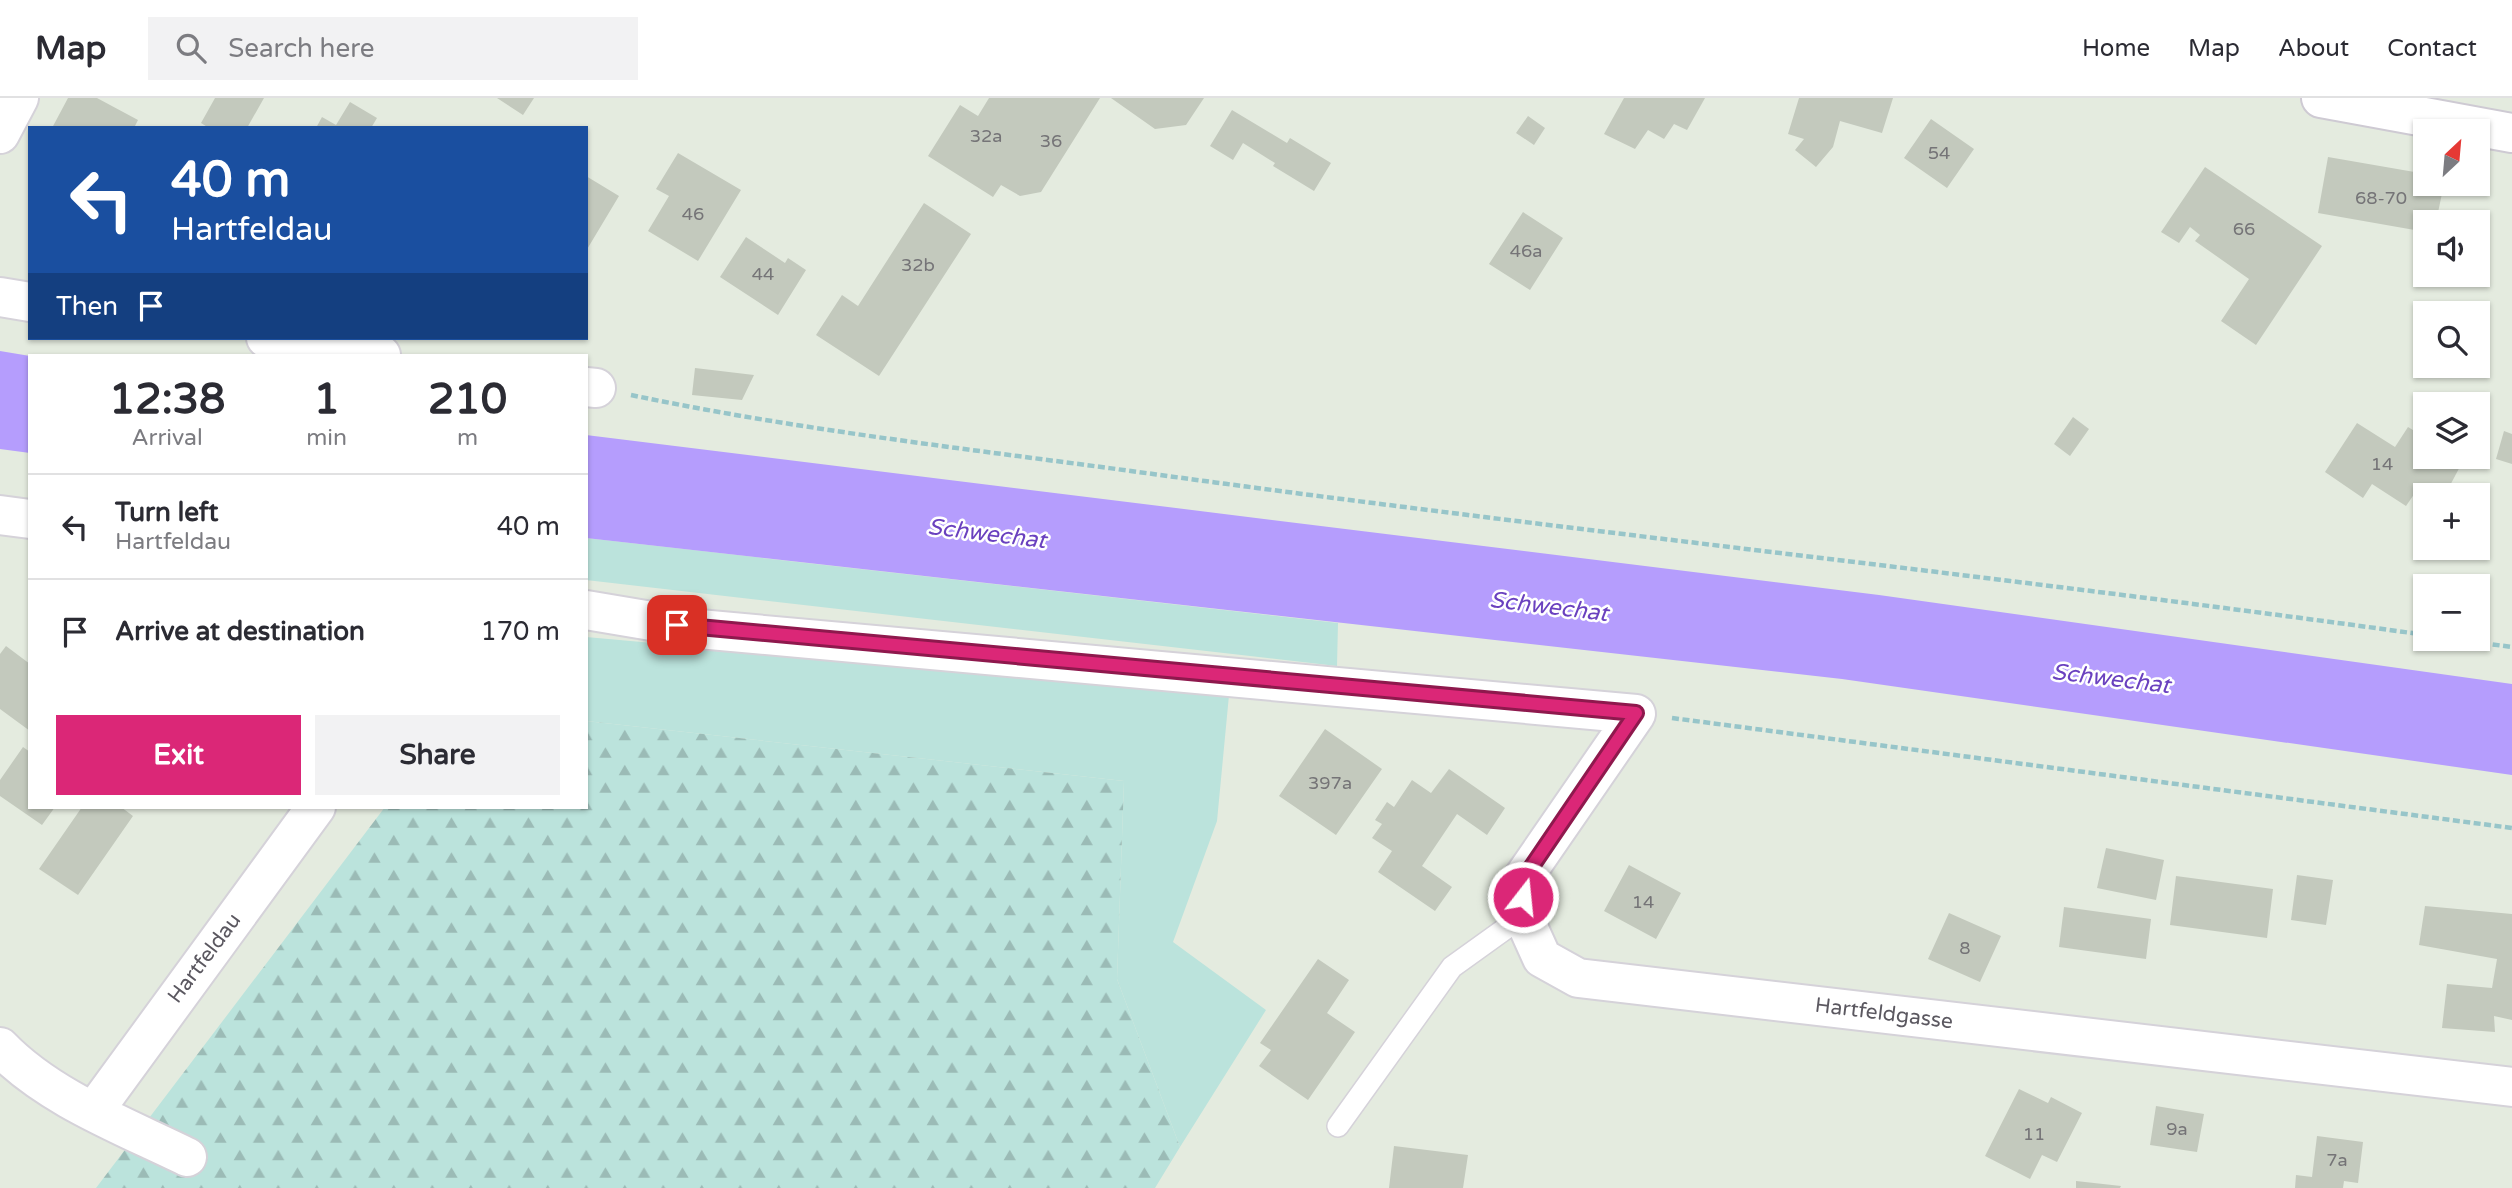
<!DOCTYPE html>
<html lang="en">
<head>
<meta charset="utf-8">
<style>
  body { margin:0; font-family:"Varela Round",sans-serif; background:#f2f2f3; color:#2b2b33; height:100vh; display:flex; flex-direction:column; font-size:26px; white-space:nowrap }
  * { box-sizing:border-box; margin:0 }
  p { font-size:23px; color:#7c7c81 }
  .icon { flex:none; width:38px; height:38px; fill:none; stroke:currentColor; stroke-width:2; stroke-linecap:round; stroke-linejoin:round }
  .map { position:relative; flex:1; overflow:hidden }
  .details { position:absolute; left:28px; top:256px; width:560px; height:455px; display:flex; flex-direction:column; background:#fff; border-radius:0px; box-shadow:0 2px 5px #0004 }
  .details>* { flex:none }
  .guide { position:absolute; left:28px; top:28px; width:560px; height:214px; border-radius:0px; box-shadow:0 2px 5px #0004; background:#1a4fa0; color:#fff; overflow:hidden }
  .needle { width:46px; rotate:26deg }
  .controls { position:absolute; left:2413px; top:21px; display:grid; gap:14px }
  .controls a { display:grid; place-items:center; width:77px; height:77px; border-radius:0px; background:#fff; box-shadow:0 2px 5px #0004; font-size:35px }
  .pin { position:absolute; display:grid; place-items:center; width:60px; height:60px; color:#fff; margin:-30px; border-radius:14px; box-shadow:0 4px 10px #0006 }
  .me { position:absolute; width:77px; margin:-38px; rotate:16deg; stroke-linejoin:round; filter:drop-shadow(0 0 5px #0008) }
  .turn { display:flex; align-items:center; gap:24px; height:147px; padding:0 28px; font-size:32px }
  .turn .icon { width:91px; height:91px; stroke-width:2.5 }
  .turn b { display:block; font-size:49px; line-height:60px }
  .then { display:flex; align-items:center; height:66px; padding:0 28px; background:#0003; gap:14px; font-size:26px }
  .eta { display:flex; justify-content:space-evenly; align-items:center; height:119px; text-align:center }
  .eta b { font-size:42px; font-weight:800; line-height:49px }
  .primary-button { display:flex; gap:14px; margin-top:auto; padding:14px 28px }
  .primary-button a { flex:1; height:80px; border-radius:0px; background:#db2777; color:#fff; font-size:28px; font-weight:800; line-height:80px; text-align:center }
  .primary-button a+a { background:#f2f2f3; color:#2b2b33 }
  ul { padding:0; list-style:none }
  li { display:flex; align-items:center; gap:21px; height:105px; padding:0 28px; border-top:2px solid #e1e1e2 }
  li div { flex:1 }
  li b { display:block; font-size:26px }
  li em { font-style:normal }
  header { display:flex; align-items:center; gap:42px; box-sizing:border-box; height:98px; padding:0 35px; background:#fff; border-bottom:2px solid #e1e1e2 }
  header strong { font-size:33px }
  nav { display:flex; gap:38px; margin-inline-start:auto; font-size:24px }
  .search { width:490px; height:63px; background:#f2f2f3; display:flex; align-items:center; gap:18px; box-sizing:border-box; padding:0 24px; border-radius:0px; color:#7c7c81; font-size:26px }
  .map>svg:first-child { display:block }
  .green { fill:#bbe3dc }
  .forest { fill:url(#forest-firs) }
  .water { fill:#b59dfd }
  .building { fill:#c3c9bd }
  .lines { fill:none; stroke-linecap:round; stroke-linejoin:round }
  .lane-casing { stroke:#d5d2d9; stroke-width:24 }
  .street-casing { stroke:#d5d2d9; stroke-width:42 }
  .secondary-casing { stroke:#cecad3; stroke-width:42 }
  .path { stroke:#97c5c9; stroke-width:4.5; stroke-dasharray:7 3.5; stroke-linecap:butt }
  .lane { stroke:#fff; stroke-width:21 }
  .street { stroke:#fff; stroke-width:38 }
  .secondary { stroke:#fff; stroke-width:38 }
  .route-casing { stroke:#8e194d; stroke-width:18 }
  .route { stroke:#db2777; stroke-width:12 }
  .labels { text-anchor:middle; stroke-width:5; stroke-linejoin:round; paint-order:stroke }
  .number-label { font-size:18px; fill:#757477 }
  .street-label { font-size:21px; fill:#5b5860; stroke:#fff }
  .water-label { font-size:23px; font-style:italic; fill:#6a41bf; stroke:#fff }
</style>
</head>
<body>
<header>
<strong>Map</strong>
<div class="search"><svg class="icon" aria-label="search" viewBox="0 0 24 24"><circle cx="10" cy="10" r="6"/><path d="M15 15l6 6"/></svg>Search here</div>
<nav><a>Home</a><a>Map</a><a>About</a><a>Contact</a></nav>
</header>
<div class="map">
<svg width="2512" height="1090" viewBox="0 0 2512 1090">
  <defs>
    <pattern id="forest-firs" width="22" height="20" patternUnits="userSpaceOnUse" patternTransform="scale(1.75)"><rect width="22" height="20" fill="#bbe3dc"/><path d="M5 1l3.5 6h-7zM16 11l3.5 6h-7z" fill="#9bbbb6"/></pattern>
  </defs>
  <rect width="100%" height="100%" fill="#e4ebdf"/>
  <path class="green" d="M586 440 1338 525 1337 568 586 482Z
    M586 539 1229 597 1217 723 1173 844 1266 912 1180 1049 1117 881 1124 683 586 623Z"/>
  <path class="forest" d="M586 623 1124 683 1117 881 1180 1049 1155 1090H96L385 709H586Z"/>
  <path class="water" d="M0 253 30 258V355L0 351Z
    M586 337 1879 497 2512 586V677L1842 581 586 440Z"/>
  <path class="building" d="M68 0H97L138 22 134 30H52Z
    M215 0H264L247 30H209L201 25Z
    M497 0H534L523 17Z
    M989 0H1100L1041 94 1020 98 1001 87 993 99 928 58 960 7 978 18Z
    M1111 0H1204L1186 27 1155 31Z
    M1624 0H1705L1687 32 1674 26 1664 41 1648 32 1635 51 1604 36Z
    M1799 0H1893L1882 35 1840 23 1833 49 1816 69 1795 52 1804 41 1788 36Z
    M350 4 377 20 371 30H316L322 19 336 27Z
    M1232 12 1287 45 1290 40 1331 65 1314 93 1273 68 1275 65 1243 45 1233 62 1210 48Z
    M1528 18 1545 30 1534 47 1516 35Z
    M1931 21 1974 51 1947 90 1904 60Z
    M678 55 741 92 698 163 648 133 669 98 656 91Z
    M2328 59 2426 76V86H2444L2436 124H2426V134L2318 115Z
    M2205 69 2322 148 2256 247 2221 223 2249 181 2195 143 2200 137 2190 129 2179 145 2161 134Z
    M586 78 619 98 586 153Z
    M924 105 971 136 879 278 816 237 842 197 858 208Z
    M1523 114 1563 140 1530 192 1489 166Z
    M746 139 785 165 788 160 806 172 778 217 720 179Z
    M695 270 754 277 742 302 692 297Z
    M2471 300 2490 310 2478 333V306H2467Z
    M2073 319 2089 331 2070 358 2054 346Z
    M2357 325 2395 349 2408 329 2426 340V359H2465L2445 397H2430L2417 392 2406 408 2372 386 2363 400 2325 374Z
    M2504 333 2512 336V366L2496 361Z
    M6 548 30 566V633L0 611V556Z
    M1325 631 1382 671 1336 737 1279 698Z
    M23 649 30 654V709H55L42 727 0 698V682Z
    M1449 671 1505 710 1487 737 1457 716 1422 768 1452 789 1435 813 1378 774 1392 753 1372 740 1382 726 1375 722 1387 704 1394 709 1412 682 1431 695Z
    M82 709H121L133 718 78 797 39 771Z
    M2106 750 2164 762 2156 802 2097 790Z
    M1629 767 1681 795 1656 841 1604 813Z
    M2297 777 2333 782 2326 827 2291 822Z
    M2176 778 2273 791 2267 840 2170 827Z
    M2425 808 2512 816V922L2494 918 2495 934 2442 930 2447 886 2492 890 2497 861 2419 847Z
    M2064 809 2151 821 2146 861 2059 849Z
    M1949 815 2001 838 1980 884 1928 861Z
    M1318 861 1349 882 1327 915 1355 934 1308 1002 1259 968 1271 952 1260 945Z
    M2019 991 2048 1005 2051 999 2082 1015 2057 1064 2042 1057 2030 1081 1985 1058Z
    M2156 1008 2204 1016 2197 1054 2150 1047Z
    M2317 1038 2363 1044 2358 1085 2344 1083 2343 1090H2295L2296 1077 2312 1079Z
    M1394 1048 1468 1057 1463 1090H1389Z
    M2076 1083 2121 1088 2120 1090H2076Z"/>
  <g class="lines">
    <g class="lane-casing">
      <path id="lane" d="M1338 1028 1452 869 1523 818"/>
    </g>
    <g class="street-casing">
      <path id="street" d="M0 36 19 0
        M0 199 30 204
        M266 240 381 257
        M586 289 596 290
        M0 417 30 421
        M586 512 699 531 1636 616 1523 780V818L1542 860 1578 880 2512 989
        M0 949C49 1000 124 1028 187 1059
        M94 1013 316 709"/>
    </g>
    <g class="secondary-casing">
      <path id="secondary" d="M2321 0 2512 35"/>
    </g>
    <path class="path" d="M631 297C803 333 978 352 1153 376 1576 434 2002 478 2426 537
      M2451 541 2512 549
      M1672 620 2512 730"/>
    <use href="#lane" class="lane"/>
    <use href="#street" class="street"/>
    <use href="#secondary" class="secondary"/>
  </g>
  <g class="lines">
    <g class="route-casing">
      <path id="route" d="M677 527 1636 615 1524 780 1523 799"/>
    </g>
    <use href="#route" class="route"/>
  </g>
  <g class="labels">
    <g class="number-label">
      <text x="986" y="44">32a</text>
      <text x="1051" y="49">36</text>
      <text x="1939" y="61">54</text>
      <text x="2381" y="106">68-70</text>
      <text x="693" y="122">46</text>
      <text x="2244" y="137">66</text>
      <text x="1526" y="159">46a</text>
      <text x="918" y="173">32b</text>
      <text x="763" y="182">44</text>
      <text x="2382" y="372">14</text>
      <text x="1330" y="691">397a</text>
      <text x="1643" y="810">14</text>
      <text x="1965" y="856">8</text>
      <text x="2177" y="1037">9a</text>
      <text x="2034" y="1042">11</text>
      <text x="2337" y="1068">7a</text>
    </g>
    <g class="street-label">
      <text transform="translate(204 860) rotate(-53)" y="7">Hartfeldau</text>
      <text transform="translate(1884 915) rotate(7)" y="7">Hartfeldgasse</text>
    </g>
    <g class="water-label">
      <text transform="translate(987 435) rotate(7)" y="8">Schwechat</text>
      <text transform="translate(1549 508) rotate(7)" y="8">Schwechat</text>
      <text transform="translate(2111 580) rotate(7)" y="8">Schwechat</text>
    </g>
  </g>
</svg>
<div class="controls">
<a><svg class="needle" viewBox="-14 -14 28 28"><path d="M0-13l5 13h-10z" fill="#e53935"/><path d="M0 13l5-13h-10z" fill="#7c7c81"/></svg></a>
<a><svg class="icon" aria-label="sound" viewBox="0 0 24 24"><path d="M4 9h4l5-4v14l-5-4H4zM17 9q2 3 0 6"/></svg></a>
<a><svg class="icon" aria-label="search" viewBox="0 0 24 24"><circle cx="10" cy="10" r="6"/><path d="M15 15l6 6"/></svg></a>
<a><svg class="icon" aria-label="layers" viewBox="0 0 24 24"><path d="M12 4l9 5-9 5-9-5zM3 14l9 5 9-5"/></svg></a>
<a>+</a>
<a>−</a>
</div>
<div class="pin" style="left:677px;top:527px;background:#d93025"><svg class="icon" aria-label="arrive" viewBox="0 0 24 24"><path d="M6 21V4h12l-3 4 3 4H6"/></svg></div>
<svg class="me" style="left:1523px;top:799px" viewBox="-20 -20 40 40"><circle r="17" fill="#db2777" stroke="#fff" stroke-width="3"/><path d="M0-11L8 9 0 5-8 9z" fill="#fff"/></svg>
<div class="guide">
<div class="turn"><svg class="icon" aria-label="left" viewBox="0 0 24 24"><path d="M17 20v-9H6M10 6l-5 5 5 5"/></svg><div><b>40 m</b>Hartfeldau</div></div>
<div class="then">Then<svg class="icon" aria-label="arrive" viewBox="0 0 24 24"><path d="M6 21V4h12l-3 4 3 4H6"/></svg></div>
</div>
<section class="details">
<div class="eta">
<div><b>12:38</b><p>Arrival</p></div>
<div><b>1</b><p>min</p></div>
<div><b>210</b><p>m</p></div>
</div>
<ul>
<li><svg class="icon" aria-label="left" viewBox="0 0 24 24"><path d="M17 20v-9H6M10 6l-5 5 5 5"/></svg><div><b>Turn left</b><p>Hartfeldau</p></div><em>40 m</em></li>
<li><svg class="icon" aria-label="arrive" viewBox="0 0 24 24"><path d="M6 21V4h12l-3 4 3 4H6"/></svg><div><b>Arrive at destination</b></div><em>170 m</em></li>
</ul>
<div class="primary-button"><a>Exit</a><a>Share</a></div>
</section>
</div>
</body>
</html>
